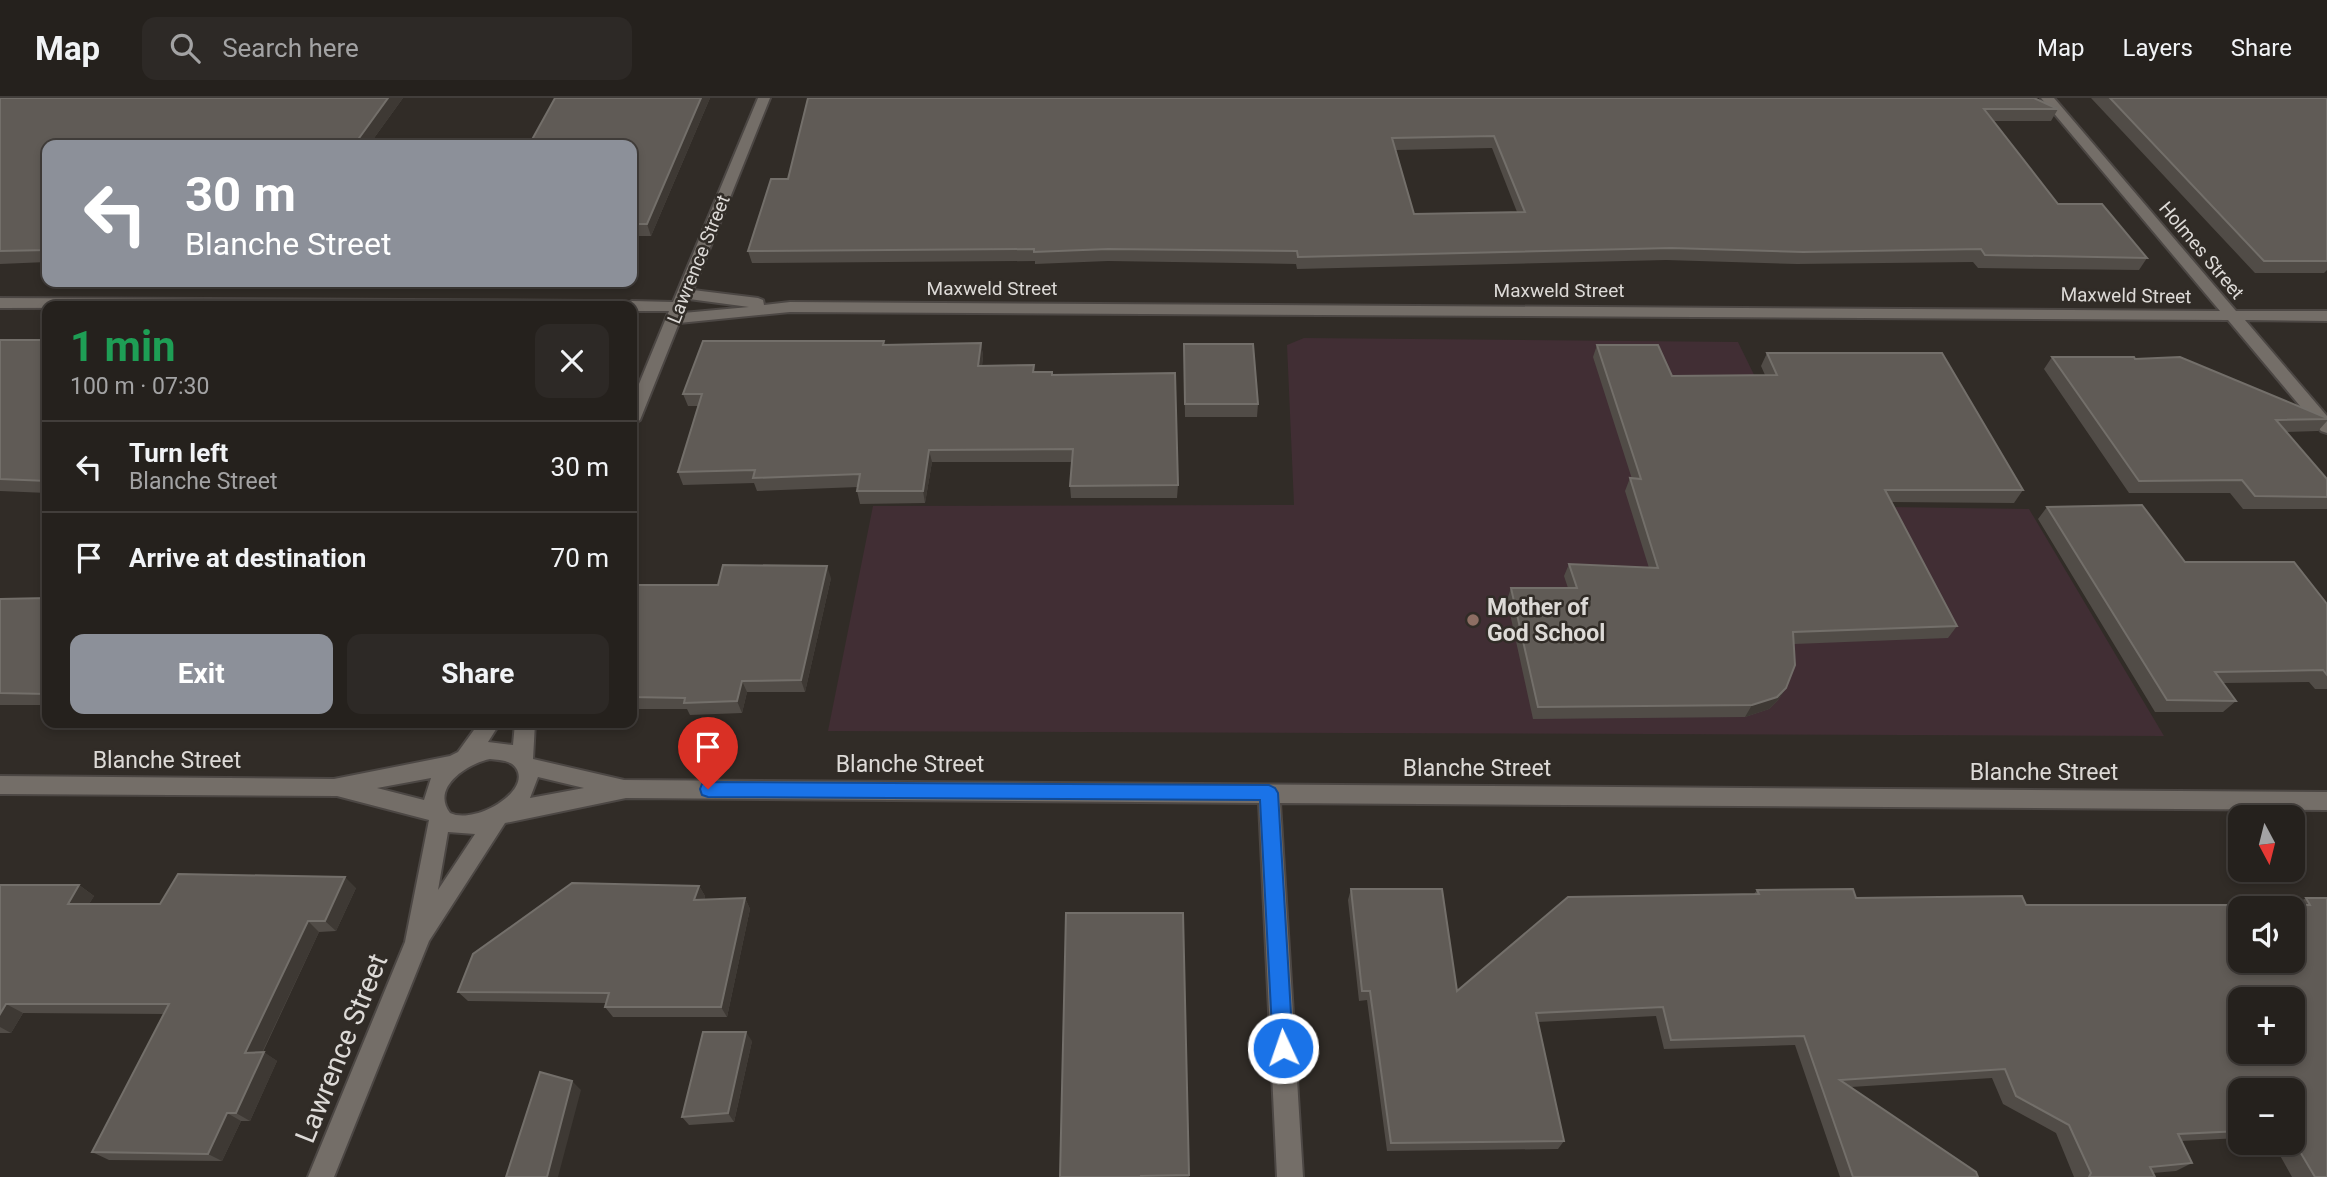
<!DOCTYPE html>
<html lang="en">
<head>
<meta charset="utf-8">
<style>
  body { margin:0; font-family:Roboto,sans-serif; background:#2d2926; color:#f1f3f6; height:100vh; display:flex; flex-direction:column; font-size:26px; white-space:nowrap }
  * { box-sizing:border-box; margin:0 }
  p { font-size:23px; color:#a3a3a4 }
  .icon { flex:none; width:38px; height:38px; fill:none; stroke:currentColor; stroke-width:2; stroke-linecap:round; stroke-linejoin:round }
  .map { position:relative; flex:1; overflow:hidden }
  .drawer { position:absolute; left:42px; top:203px; width:595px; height:427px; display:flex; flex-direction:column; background:#25211d; border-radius:14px; box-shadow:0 4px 10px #0003,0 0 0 2px #423e3b }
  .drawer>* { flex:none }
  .top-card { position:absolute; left:42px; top:42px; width:595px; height:147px; border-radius:14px; box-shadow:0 4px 10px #0003,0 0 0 2px #423e3b; background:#8c9099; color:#fff; overflow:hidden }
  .needle { width:46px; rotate:173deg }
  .fabs { position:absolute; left:2228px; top:707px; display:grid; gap:14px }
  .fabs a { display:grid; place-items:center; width:77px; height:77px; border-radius:14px; background:#25211d; box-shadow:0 4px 10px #0003,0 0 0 2px #423e3b; font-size:35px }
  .pin { position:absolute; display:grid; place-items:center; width:60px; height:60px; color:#fff; margin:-72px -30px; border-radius:50% 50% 50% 0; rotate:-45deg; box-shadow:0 0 7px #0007 }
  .pin .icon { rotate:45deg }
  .me { position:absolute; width:77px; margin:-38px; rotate:357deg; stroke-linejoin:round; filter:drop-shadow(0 0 5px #0008) }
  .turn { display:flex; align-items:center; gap:24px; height:147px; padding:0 28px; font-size:32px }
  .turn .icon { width:91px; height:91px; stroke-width:2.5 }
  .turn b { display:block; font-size:49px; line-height:60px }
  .round { display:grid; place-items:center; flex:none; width:74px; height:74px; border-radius:14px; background:#2d2926 }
  .overview { display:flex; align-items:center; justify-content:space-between; height:119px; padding:0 28px }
  h1 { font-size:42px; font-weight:700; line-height:52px; color:#1e9e55 }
  .button { display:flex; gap:14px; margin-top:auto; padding:14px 28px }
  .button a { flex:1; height:80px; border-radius:14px; background:#8c9099; color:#fff; font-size:28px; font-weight:700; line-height:80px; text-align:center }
  .button a+a { background:#2d2926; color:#f1f3f6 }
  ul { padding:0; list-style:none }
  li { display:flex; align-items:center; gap:21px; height:91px; padding:0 28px; border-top:2px solid #423e3b }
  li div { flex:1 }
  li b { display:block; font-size:26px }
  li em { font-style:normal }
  header { display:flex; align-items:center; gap:42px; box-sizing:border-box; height:98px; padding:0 35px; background:#25211d; border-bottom:2px solid #423e3b }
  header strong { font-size:33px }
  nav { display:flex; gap:38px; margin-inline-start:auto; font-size:24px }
  .search { width:490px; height:63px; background:#2d2926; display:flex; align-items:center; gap:18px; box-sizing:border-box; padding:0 24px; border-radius:14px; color:#a3a3a4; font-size:26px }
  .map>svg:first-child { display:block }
  .education { fill:#412e34 }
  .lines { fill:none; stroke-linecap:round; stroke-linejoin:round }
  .minor-casing { stroke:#4c4744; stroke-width:4 }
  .minor { fill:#746e68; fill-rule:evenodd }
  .wall { fill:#514c47; fill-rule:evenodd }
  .shaded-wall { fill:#3e3934 }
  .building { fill:#605b56; stroke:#736f6a; stroke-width:2; fill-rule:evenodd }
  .route { fill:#1a73e8; stroke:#114b97; stroke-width:2 }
  .education-dot { fill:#8d6e63; stroke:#312c27; stroke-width:2.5 }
  .labels { text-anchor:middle; stroke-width:5; stroke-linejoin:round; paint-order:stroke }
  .far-street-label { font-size:19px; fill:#dddad7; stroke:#312c27 }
  .poi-label { font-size:23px; font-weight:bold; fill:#dddad7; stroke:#312c27; text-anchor:start }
  .street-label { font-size:23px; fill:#dddad7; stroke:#312c27 }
  .near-street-label { font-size:28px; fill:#dddad7; stroke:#312c27 }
</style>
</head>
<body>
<header>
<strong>Map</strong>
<div class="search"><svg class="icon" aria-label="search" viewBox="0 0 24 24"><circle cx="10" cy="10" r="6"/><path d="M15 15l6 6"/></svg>Search here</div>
<nav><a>Map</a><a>Layers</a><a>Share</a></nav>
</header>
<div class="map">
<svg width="2327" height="1079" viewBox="0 0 2327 1079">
  <rect width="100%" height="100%" fill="#312c27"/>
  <path class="education" d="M1304 240 1738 244 1818 408 2029 411 2164 638 828 633 873 408 1294 407 1287 247Z"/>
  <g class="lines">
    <g class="minor-casing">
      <path id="minor" d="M758 0H770L693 192 758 200 763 202 764 207 790 204 2220 213 2041 0H2054L2236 213H2327V223L2245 222 2327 318V335L2321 333 2228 222 790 214 679 225 640 322 632 327V303L669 213H632V208H624L632 203 673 204ZM689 201 749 209 683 215Z
        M0 200 589 203 597 208 0 210Z
        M479 625H500L488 644 513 647 515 625H535L533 661 624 682 2327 694V712L1280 705 1303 1079H1277L1259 705 626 700 505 725 429 843 334 1079H308L405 844 429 722 337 698 0 696V678L334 681 450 658 458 654ZM490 661C498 662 511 662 516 670 532 693 475 727 450 715 430 689 469 665 490 661ZM538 679 584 690 530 700ZM431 680 424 702 377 690ZM448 734 475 736 438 792Z"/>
    </g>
    <use href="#minor" class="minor"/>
  </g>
  <path class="wall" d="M0 0H403L369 47H47V164L0 166Z
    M555 0H710L651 138H632V47Z
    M808 0 2058 11 2051 23H1993L2058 106 2147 160 2139 172 1978 170 1973 164 1797 166 1666 162 1297 171 1296 166 1108 163 1035 166V163L752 165 748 153 788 81ZM1492 50 1517 114 1414 116 1396 52Z
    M2091 0H2327V172L2324 175H2255Z
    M0 242H47V395L0 393Z
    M884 243V247L981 245 983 258 982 268 1034 267V274L1053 277 1178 387 1177 400H1071L1070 388 1072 364H932L925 405 860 406 857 393 858 389 757 393 754 385 683 387 678 374 698 308H688L683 296Z
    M1184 246 1258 306 1257 319H1185Z
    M1597 247 1672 278 1765 277 1761 268 1767 255 2023 392 2014 405 1891 404 1957 528 1948 540 1794 546 1786 590 1778 602 1769 611 1745 619 1533 621 1507 502 1511 490H1568L1564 478 1569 466 1649 470 1625 393 1630 380 1632 381 1593 259Z
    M2052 259 2135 261 2327 320V323L2318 333 2286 334 2327 381V411H2243L2230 395H2129L2044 271Z
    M2047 409 2185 464 2327 506V591H2315L2309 584 2223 585 2236 603 2223 614H2155L2038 421Z
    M831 480 805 594H747L742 615 690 617 687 611H632V487H718Z
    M47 500V607H0V501Z
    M0 787H79L94 798 89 806H160L356 790 336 833 319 834 263 954 277 963 250 1023H241L222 1063 109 1062 92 1054 164 916 23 915 11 935H0Z
    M699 788 705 798 704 802 745 800 750 811 727 919H613L605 909 606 905 468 903 458 894Z
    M1351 791 1457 893 1754 796 1757 792 1856 800 2026 807H2295L2306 800H2327V1079H2292L2273 1045H2292V992H2240V1040L2181 1043 2192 1065 2176 1073 2153 1075 2155 1079H2074L2056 1035 2003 1006 1992 980 1851 989 1978 1079H1840L1795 947 1664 951 1656 918 1538 924 1564 1043 1558 1051 1387 1053 1367 902 1359 903 1348 802Z
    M1183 815 1189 1079H1060Z
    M752 943 734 1024 689 1027 682 1019Z"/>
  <path class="shaded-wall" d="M388 0H403L369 47H354Z
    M701 0H710L651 138 647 126Z
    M981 245 983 258 980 280 978 268Z
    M929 352 932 364 925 405 923 393Z
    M827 468 831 480 805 594 801 582Z
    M742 583 747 594 742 615 737 603Z
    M1786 590 1778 602 1769 611 1745 619 1752 607Z
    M345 779 356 790 336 833 325 823Z
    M79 787 94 798 83 816 68 806Z
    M699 788 705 798 700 813 694 802Z
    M745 800 750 811 727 919 721 909Z
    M308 823 319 834 258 963 245 955Z
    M6 906 23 915 11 935 0 929V916Z
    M746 934 752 943 734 1024 728 1015Z
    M264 954 277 963 250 1023 236 1015Z
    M572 983 581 992 558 1079H547Z
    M227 1015 241 1023 222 1063 208 1056Z"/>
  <path class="building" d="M0 0H388L354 47H47V152L0 153Z
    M555 0H701L647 126H632V47H529Z
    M808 0H2034L2058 11H1984L2058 106H2102L2147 160 1985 157 1981 151 1803 154 1671 150 1298 159 1297 153 1108 151 1034 154V151L748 153 771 81H788ZM1494 38 1525 114 1414 116 1392 40Z
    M2110 0H2327V163H2264Z
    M0 242H47V383L0 381Z
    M703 243H884L883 247 981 245 978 268 1034 267 1033 274H1052V277L1175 275 1178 387 1070 388 1073 351 929 352 923 393H857L860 376 753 380 755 372 678 374 702 296H683Z
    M1184 246H1253L1258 306H1185Z
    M1597 247H1658L1672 278 1777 277 1767 255H1942L2023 392H1885L1957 528 1793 534 1795 567 1786 590 1777 599 1752 607 1538 609 1511 490H1577L1569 466 1658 470 1630 380 1641 381Z
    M2052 259H2134L2135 261 2180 259 2327 320V321L2276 322 2327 381V399L2255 398 2242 382 2139 383Z
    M2142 407 2185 464H2294L2327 506V577L2323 572 2215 574 2236 603 2167 602 2047 409Z
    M723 467 827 468 801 582 742 583 737 603 684 605 685 600 632 599V487H718Z
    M47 500V596L0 595V501Z
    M178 776 345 779 325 823H308L245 955 264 954 236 1015H227L208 1056 92 1054 169 906H6L0 916V787H79L68 806H160Z
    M572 785 699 788 694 802 745 800 721 909H605L609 895 458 894 473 856Z
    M1351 791H1442L1457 893 1568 799 1759 796 1757 792 1853 791 1856 800 2022 798 2026 807H2310L2306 800H2327V1079H2315L2292 1040V992H2240V1033L2178 1036 2192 1065 2150 1069 2155 1079H2089L2091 1075 2069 1027 2016 998 2005 971 1840 982 1976 1074 1978 1079H1853L1804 938 1671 942 1663 909 1536 915 1564 1043 1391 1045 1370 893H1362ZM2240 810H2292V863H2240ZM2240 901H2292V954H2240Z
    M1066 815H1183L1189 1077 1141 1078V1079H1060Z
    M703 934H746L728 1015 682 1019Z
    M540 974 572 983 547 1079H506Z"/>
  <path class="route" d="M708 684 1269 687 1275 690 1278 695 1293 950 1290 957 1283 960 1276 957 1273 950 1260 702 708 699 702 697 700 691 702 686Z"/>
  <circle class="education-dot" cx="1473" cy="522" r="7"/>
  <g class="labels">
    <g class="far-street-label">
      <text transform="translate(2202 152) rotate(50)" y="7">Holmes Street</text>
      <text transform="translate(698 161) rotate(-68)" y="7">Lawrence Street</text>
      <text x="992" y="197">Maxweld Street</text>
      <text x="1559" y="199">Maxweld Street</text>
      <text transform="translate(2126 197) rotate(1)" y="7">Maxweld Street</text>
    </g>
    <g class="poi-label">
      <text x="1487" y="517">Mother of<tspan x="1487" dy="26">God School</tspan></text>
    </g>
    <g class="street-label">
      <text x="167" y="670">Blanche Street</text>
      <text x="910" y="674">Blanche Street</text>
      <text x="1477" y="678">Blanche Street</text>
      <text x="2044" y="682">Blanche Street</text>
    </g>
    <g class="near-street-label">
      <text transform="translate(341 950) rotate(-68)" y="10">Lawrence Street</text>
    </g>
  </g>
</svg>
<div class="fabs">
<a><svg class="needle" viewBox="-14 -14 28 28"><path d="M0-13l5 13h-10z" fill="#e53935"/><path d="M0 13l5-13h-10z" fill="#a3a3a4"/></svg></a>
<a><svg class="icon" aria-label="sound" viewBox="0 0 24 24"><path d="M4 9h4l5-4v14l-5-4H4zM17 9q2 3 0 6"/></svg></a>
<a>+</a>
<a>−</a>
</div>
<div class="pin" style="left:708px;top:691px;background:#d93025"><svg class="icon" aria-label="arrive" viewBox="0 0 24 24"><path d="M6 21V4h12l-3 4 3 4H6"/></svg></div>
<svg class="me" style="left:1283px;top:950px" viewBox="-20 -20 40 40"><circle r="17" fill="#1a73e8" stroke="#fff" stroke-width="3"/><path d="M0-11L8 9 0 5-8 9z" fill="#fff"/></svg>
<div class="top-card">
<div class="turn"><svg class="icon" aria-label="left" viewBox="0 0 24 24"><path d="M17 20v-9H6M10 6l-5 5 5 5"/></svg><div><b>30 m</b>Blanche Street</div></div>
</div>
<section class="drawer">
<div class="overview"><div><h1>1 min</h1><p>100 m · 07:30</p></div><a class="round"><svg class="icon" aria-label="close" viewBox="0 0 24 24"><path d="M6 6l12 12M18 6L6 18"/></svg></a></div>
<ul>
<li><svg class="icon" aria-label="left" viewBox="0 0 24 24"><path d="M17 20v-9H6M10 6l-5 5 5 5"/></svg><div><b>Turn left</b><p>Blanche Street</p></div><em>30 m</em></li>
<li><svg class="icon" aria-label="arrive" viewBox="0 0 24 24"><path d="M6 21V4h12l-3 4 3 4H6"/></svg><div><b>Arrive at destination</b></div><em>70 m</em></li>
</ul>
<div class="button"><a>Exit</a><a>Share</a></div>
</section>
</div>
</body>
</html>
